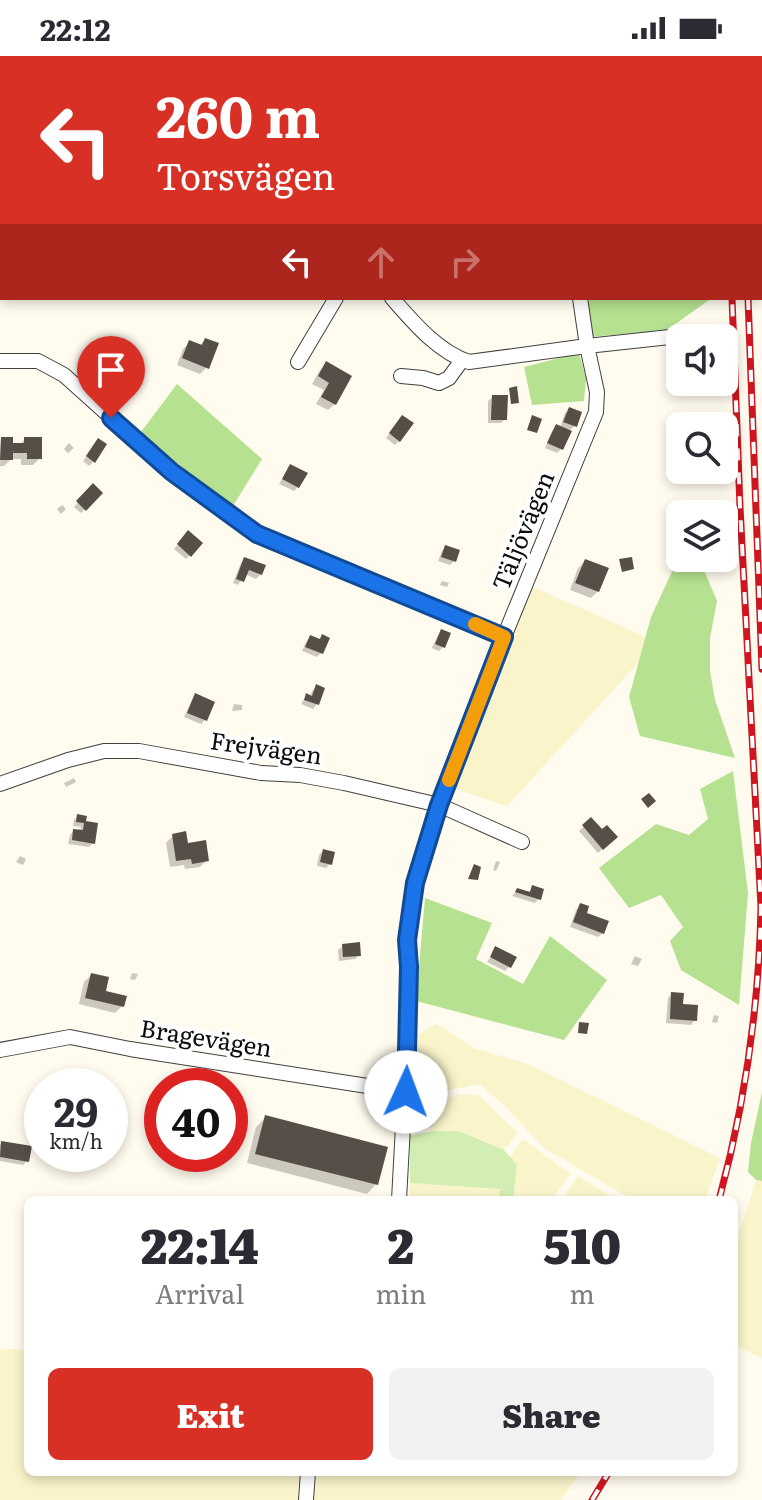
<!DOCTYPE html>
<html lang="en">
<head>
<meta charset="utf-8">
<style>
  body { margin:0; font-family:Literata,serif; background:#f2f2f3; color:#2b2b33; height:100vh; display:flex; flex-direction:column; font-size:30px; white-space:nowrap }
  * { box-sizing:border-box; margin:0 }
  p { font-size:26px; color:#7c7c81 }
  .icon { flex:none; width:44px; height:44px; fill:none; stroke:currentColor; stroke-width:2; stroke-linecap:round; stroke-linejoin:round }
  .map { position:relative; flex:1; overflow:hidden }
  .sheet { position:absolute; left:24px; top:1140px; width:714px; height:280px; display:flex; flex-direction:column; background:#fff; border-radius:12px; box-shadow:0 4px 12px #0003 }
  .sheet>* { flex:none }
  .guide { position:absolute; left:0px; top:0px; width:762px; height:244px; box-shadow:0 4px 12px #0003; background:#d93025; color:#fff; overflow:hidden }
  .fabs { position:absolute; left:666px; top:268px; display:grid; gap:16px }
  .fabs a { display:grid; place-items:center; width:72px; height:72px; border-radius:12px; background:#fff; box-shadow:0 4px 12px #0003; font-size:40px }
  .speed { position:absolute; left:24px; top:1012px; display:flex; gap:16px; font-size:40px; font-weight:700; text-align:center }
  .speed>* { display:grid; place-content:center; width:104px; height:104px; border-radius:50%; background:#fff; box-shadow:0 4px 12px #0003; line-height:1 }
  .speed small { font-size:20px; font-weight:400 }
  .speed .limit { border:12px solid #d22; background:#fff; color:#111 }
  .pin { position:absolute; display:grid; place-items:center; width:68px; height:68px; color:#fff; margin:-82px -34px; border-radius:50% 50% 50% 0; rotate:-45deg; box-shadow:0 0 8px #0007 }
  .pin .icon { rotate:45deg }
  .me { position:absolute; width:88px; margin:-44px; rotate:2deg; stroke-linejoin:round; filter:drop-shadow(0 0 6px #0008) }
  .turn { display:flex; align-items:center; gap:28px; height:168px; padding:0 24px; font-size:36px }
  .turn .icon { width:104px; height:104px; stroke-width:2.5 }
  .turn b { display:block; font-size:56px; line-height:68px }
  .lanes { display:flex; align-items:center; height:76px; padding:0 24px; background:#0003; justify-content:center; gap:40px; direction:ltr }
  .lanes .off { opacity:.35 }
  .eta { display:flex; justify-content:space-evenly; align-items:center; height:136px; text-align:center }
  .eta b { font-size:48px; font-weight:800; line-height:56px }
  .primary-button { display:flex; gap:16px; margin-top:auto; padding:16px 24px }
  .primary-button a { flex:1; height:92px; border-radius:12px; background:#d93025; color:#fff; font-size:32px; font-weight:800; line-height:92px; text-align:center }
  .primary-button a+a { background:#f2f2f3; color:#2b2b33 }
  .status { display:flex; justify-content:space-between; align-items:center; height:56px; padding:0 40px; background:#fff; direction:ltr }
  .status svg { height:22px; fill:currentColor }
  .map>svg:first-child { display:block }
  .farmland { fill:#f9f4ca }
  .green { fill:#d2eeb2 }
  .forest { fill:#b5e190 }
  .shadow { fill:#0003 }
  .building { fill:#574e48 }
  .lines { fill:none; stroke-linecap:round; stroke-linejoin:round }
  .minor-casing { stroke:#404040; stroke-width:16 }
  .minor { stroke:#fff; stroke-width:14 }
  .rail-casing { stroke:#cd1620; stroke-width:7 }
  .rail { stroke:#fff; stroke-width:4; stroke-dasharray:12; stroke-linecap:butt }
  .route-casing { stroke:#114b97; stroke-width:20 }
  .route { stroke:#1a73e8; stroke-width:14 }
  .slow { stroke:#f59e0b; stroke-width:14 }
  .labels { text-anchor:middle; stroke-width:8; stroke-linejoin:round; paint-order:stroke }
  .street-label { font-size:24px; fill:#0d0d0d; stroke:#fff }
</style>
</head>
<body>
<div class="status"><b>22:12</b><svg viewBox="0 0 49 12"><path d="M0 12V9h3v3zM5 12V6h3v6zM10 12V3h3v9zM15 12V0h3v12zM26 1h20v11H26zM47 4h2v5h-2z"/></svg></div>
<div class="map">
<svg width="762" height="1444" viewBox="0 0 762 1444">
  <rect width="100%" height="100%" fill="#fffbee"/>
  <path class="farmland" d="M531 530 646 581 640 605 507 750 453 732Z
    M436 968 476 993 528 1008 720 1102 705 1144H633L544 1092 504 1049 480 1028 428 1038 414 1035 418 979Z
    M458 1038 478 1039 518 1077 504 1094 460 1075H432L420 1054Z
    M523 1083 570 1118 552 1144H513L517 1109 510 1102Z
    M578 1120 617 1144H562Z
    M756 1124 762 1125V1302L734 1289V1193Z
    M410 1127 501 1133 499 1144H409Z
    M7 1293 28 1294V1416H302L299 1444H0V1294Z
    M316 1416H581L561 1444H314Z"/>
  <path class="green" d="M432 1075H459L504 1094 517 1109 513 1144H499L500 1133 410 1127V1080Z"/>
  <path class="forest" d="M345 0H644L642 2H345Z
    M587 242H709V244L667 274 590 281Z
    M579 297 586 323 584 345 532 349 524 311Z
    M177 328 262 403 231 453 141 376Z
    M675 509 703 512 717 545 710 582V615L715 644 735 702 640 680 629 641 651 561Z
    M733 715 748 837 739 949 681 914 670 885 683 871 661 839 629 852 599 812 656 768 689 779 708 763 700 733Z
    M425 842 492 867 476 903 523 928 550 880 607 924 564 984 416 945Z
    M762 1036V1125L756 1124 748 1116 751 1087Z"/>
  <path class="shadow" d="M207 0H224L232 2H206Z
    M205 284 207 311 200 318 177 309 183 293 190 286 199 290Z
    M92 296 111 312 99 325 80 309Z
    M327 308 335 348 328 354 316 348 324 334 312 328 320 314Z
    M493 341 505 363 501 367H488V345Z
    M570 353 575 370 570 374 561 393 557 397 545 392 552 375 557 370 560 372 565 357Z
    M399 365V385L395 389 386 382Z
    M1 383 11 388 19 389 25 383 40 402 33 409H21V403H11L4 410H0Z
    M69 387 74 392 68 397 64 393Z
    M94 389V405L89 410 83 405Z
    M290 410 298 431 294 435 279 428Z
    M93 430 100 437 81 457 74 451Z
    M62 449 66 453 61 458 57 453Z
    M188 477 200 488 186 503 174 493Z
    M446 491 454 505 450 509 438 505 442 495Z
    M245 503 261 518 256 523 245 518 238 529 233 527 241 507Z
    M585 505 598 535 591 542 570 534 578 512Z
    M442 525 449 527 447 531 440 529Z
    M442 575 443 591 439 595 432 592 438 579Z
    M322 581 321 597 317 601 302 595 306 586 310 582 318 585Z
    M317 631V648L313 653 301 648 306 640 310 641 312 635Z
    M196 640 212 647 205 664 201 668 184 661 192 644Z
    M234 648 242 649V654L232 655Z
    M74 722 76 726 66 731 64 727Z
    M78 760 84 767 93 787 89 791 68 788 70 779 74 775 80 776 81 771 73 770 74 764Z
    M591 764 602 776 615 781 598 797 579 775Z
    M173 780 187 789 207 804 200 811 185 813 184 809 170 811 166 787Z
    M323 795 330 808 326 812 317 810 319 799Z
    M20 800 26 803 23 809 16 806Z
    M496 805 500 806 496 815 493 814Z
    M533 832 539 843 535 847 512 840 517 834 528 836Z
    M580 849 584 858 603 877 598 881 570 871 576 854Z
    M343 890 359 899 355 903 339 905 338 894Z
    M496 893 509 911 505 915 487 906Z
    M635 900 642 903 638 910 631 908Z
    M132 917 138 918 135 924 130 923Z
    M91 919 103 936 122 950 115 957 79 948 84 926Z
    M672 938 695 964 691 969 666 967 668 942Z
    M714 959 719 960 717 967 712 966Z
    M266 1061 376 1128 367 1138 247 1107 256 1071Z
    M2 1087 27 1105 23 1109 0 1105V1089Z"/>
  <path class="building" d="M205 282 219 287 209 313 182 302 189 284 202 289Z
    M92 293 114 312 105 323 83 304Z
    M326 305 352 320 336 349 321 341 329 327 318 320Z
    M517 330 519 347 511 348 509 332Z
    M492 339H508L507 364H491Z
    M569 351 582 356 577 371 563 366Z
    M402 359 414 367 400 386 389 377Z
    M532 359 542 363 537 377 527 374Z
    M556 368 572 375 563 394 547 387Z
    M1 381H13V387H24V381H42V403H27V397H13V404H0Z
    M98 382 107 388 95 407 86 400Z
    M290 408 308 417 299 432 282 423Z
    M93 427 103 437 86 455 76 445Z
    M188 474 203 487 191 501 177 488Z
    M445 489 460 494 456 506 441 501Z
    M244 501 266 509 262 519 249 514 244 526 236 523Z
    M632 501 634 513 622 516 619 503Z
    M585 503 609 512 599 536 575 527Z
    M441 573 451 577 445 592 435 588Z
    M322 578 330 582 323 598 305 591 310 579 320 583Z
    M316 628 325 632 319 649 304 644 306 637 312 640Z
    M195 637 215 646 207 665 187 657Z
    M649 737 656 745 648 752 641 743Z
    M77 758 87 760 86 765 98 767 95 788 72 784 73 773 83 774 84 767 76 766Z
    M591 761 602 773 607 769 618 781 603 794 582 769Z
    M186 775 188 787 206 784 209 805 192 808 191 803 176 805 172 778Z
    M323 793 335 796 332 809 320 806Z
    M474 808 481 811 478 824 468 823Z
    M532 829 544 833 541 844 515 836 517 832 530 836Z
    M580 847 589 850 587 857 609 865 604 878 573 866Z
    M360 886 361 900 343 901 342 888Z
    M495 890 517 901 511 912 490 901Z
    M91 917 109 921 106 935 127 940 124 951 85 942Z
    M671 936 684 937 683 948 698 949 697 965 670 963Z
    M579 966 589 967 587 978 578 977Z
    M265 1059 388 1091 378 1129 255 1098Z
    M1 1085 32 1090 29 1106 0 1101Z"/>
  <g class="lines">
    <g class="minor-casing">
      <path id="minor" d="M159 0 161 2
        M0 37 2 38
        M392 242C413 266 438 296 469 306L587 290 716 276
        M0 305H38L64 319 172 416 257 478 504 581
        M298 306 336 242
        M401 320 423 322 439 327 449 322 462 304
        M0 728 68 704 104 695H139L261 717 300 719 344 727 439 749 522 786
        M0 994 70 981 130 993 406 1036
        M399 1144 409 958V911L407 884 415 827 439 749 504 581 596 356 597 336 587 290 580 242
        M306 1444 308 1416"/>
    </g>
    <use href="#minor" class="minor"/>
    <g class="rail-casing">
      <path id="rail" d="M723 0 724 2
        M740 0V2
        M748 242 762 613
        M719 1144C745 1048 759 950 761 851L740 451 732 242
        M592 1444 609 1416"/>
    </g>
    <use href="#rail" class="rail"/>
  </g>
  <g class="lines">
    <g class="route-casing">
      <path id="route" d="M111 362 172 416 257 478 504 581 439 749 415 827 407 884 409 911 406 1036"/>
    </g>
    <use href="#route" class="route"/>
    <path class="slow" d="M449 724 504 581 475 568"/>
  </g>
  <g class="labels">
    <g class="street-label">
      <text transform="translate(524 475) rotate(-68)" y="8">Täljövägen</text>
      <text transform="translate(266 693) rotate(8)" y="8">Frejvägen</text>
      <text transform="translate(206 983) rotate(9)" y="8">Bragevägen</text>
    </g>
  </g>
</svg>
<div class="fabs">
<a><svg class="icon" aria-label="sound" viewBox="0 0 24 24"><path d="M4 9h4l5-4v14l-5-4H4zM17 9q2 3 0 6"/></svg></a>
<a><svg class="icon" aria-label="search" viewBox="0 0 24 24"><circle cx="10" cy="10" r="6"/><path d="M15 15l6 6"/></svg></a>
<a><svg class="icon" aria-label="layers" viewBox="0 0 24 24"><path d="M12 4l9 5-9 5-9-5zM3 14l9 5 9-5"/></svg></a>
</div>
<div class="speed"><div>29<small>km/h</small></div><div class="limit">40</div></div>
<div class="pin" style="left:111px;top:362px;background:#d93025"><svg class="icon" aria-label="arrive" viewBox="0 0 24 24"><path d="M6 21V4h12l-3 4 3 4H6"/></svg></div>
<svg class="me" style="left:406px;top:1036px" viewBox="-20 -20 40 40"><circle r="19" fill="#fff"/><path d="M0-13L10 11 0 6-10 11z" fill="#1a73e8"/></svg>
<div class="guide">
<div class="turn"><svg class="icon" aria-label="left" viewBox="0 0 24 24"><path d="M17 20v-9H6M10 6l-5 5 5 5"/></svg><div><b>260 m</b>Torsvägen</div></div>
<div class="lanes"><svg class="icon" aria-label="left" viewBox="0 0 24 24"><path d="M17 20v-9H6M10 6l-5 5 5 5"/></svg><svg class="icon off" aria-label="ahead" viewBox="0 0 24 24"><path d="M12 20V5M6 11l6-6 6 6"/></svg><svg class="icon off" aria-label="right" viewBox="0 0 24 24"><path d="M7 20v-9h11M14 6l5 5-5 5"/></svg></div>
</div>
<section class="sheet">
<div class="eta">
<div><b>22:14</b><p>Arrival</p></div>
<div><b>2</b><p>min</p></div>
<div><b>510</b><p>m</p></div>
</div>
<div class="primary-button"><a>Exit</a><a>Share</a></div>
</section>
</div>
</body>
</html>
